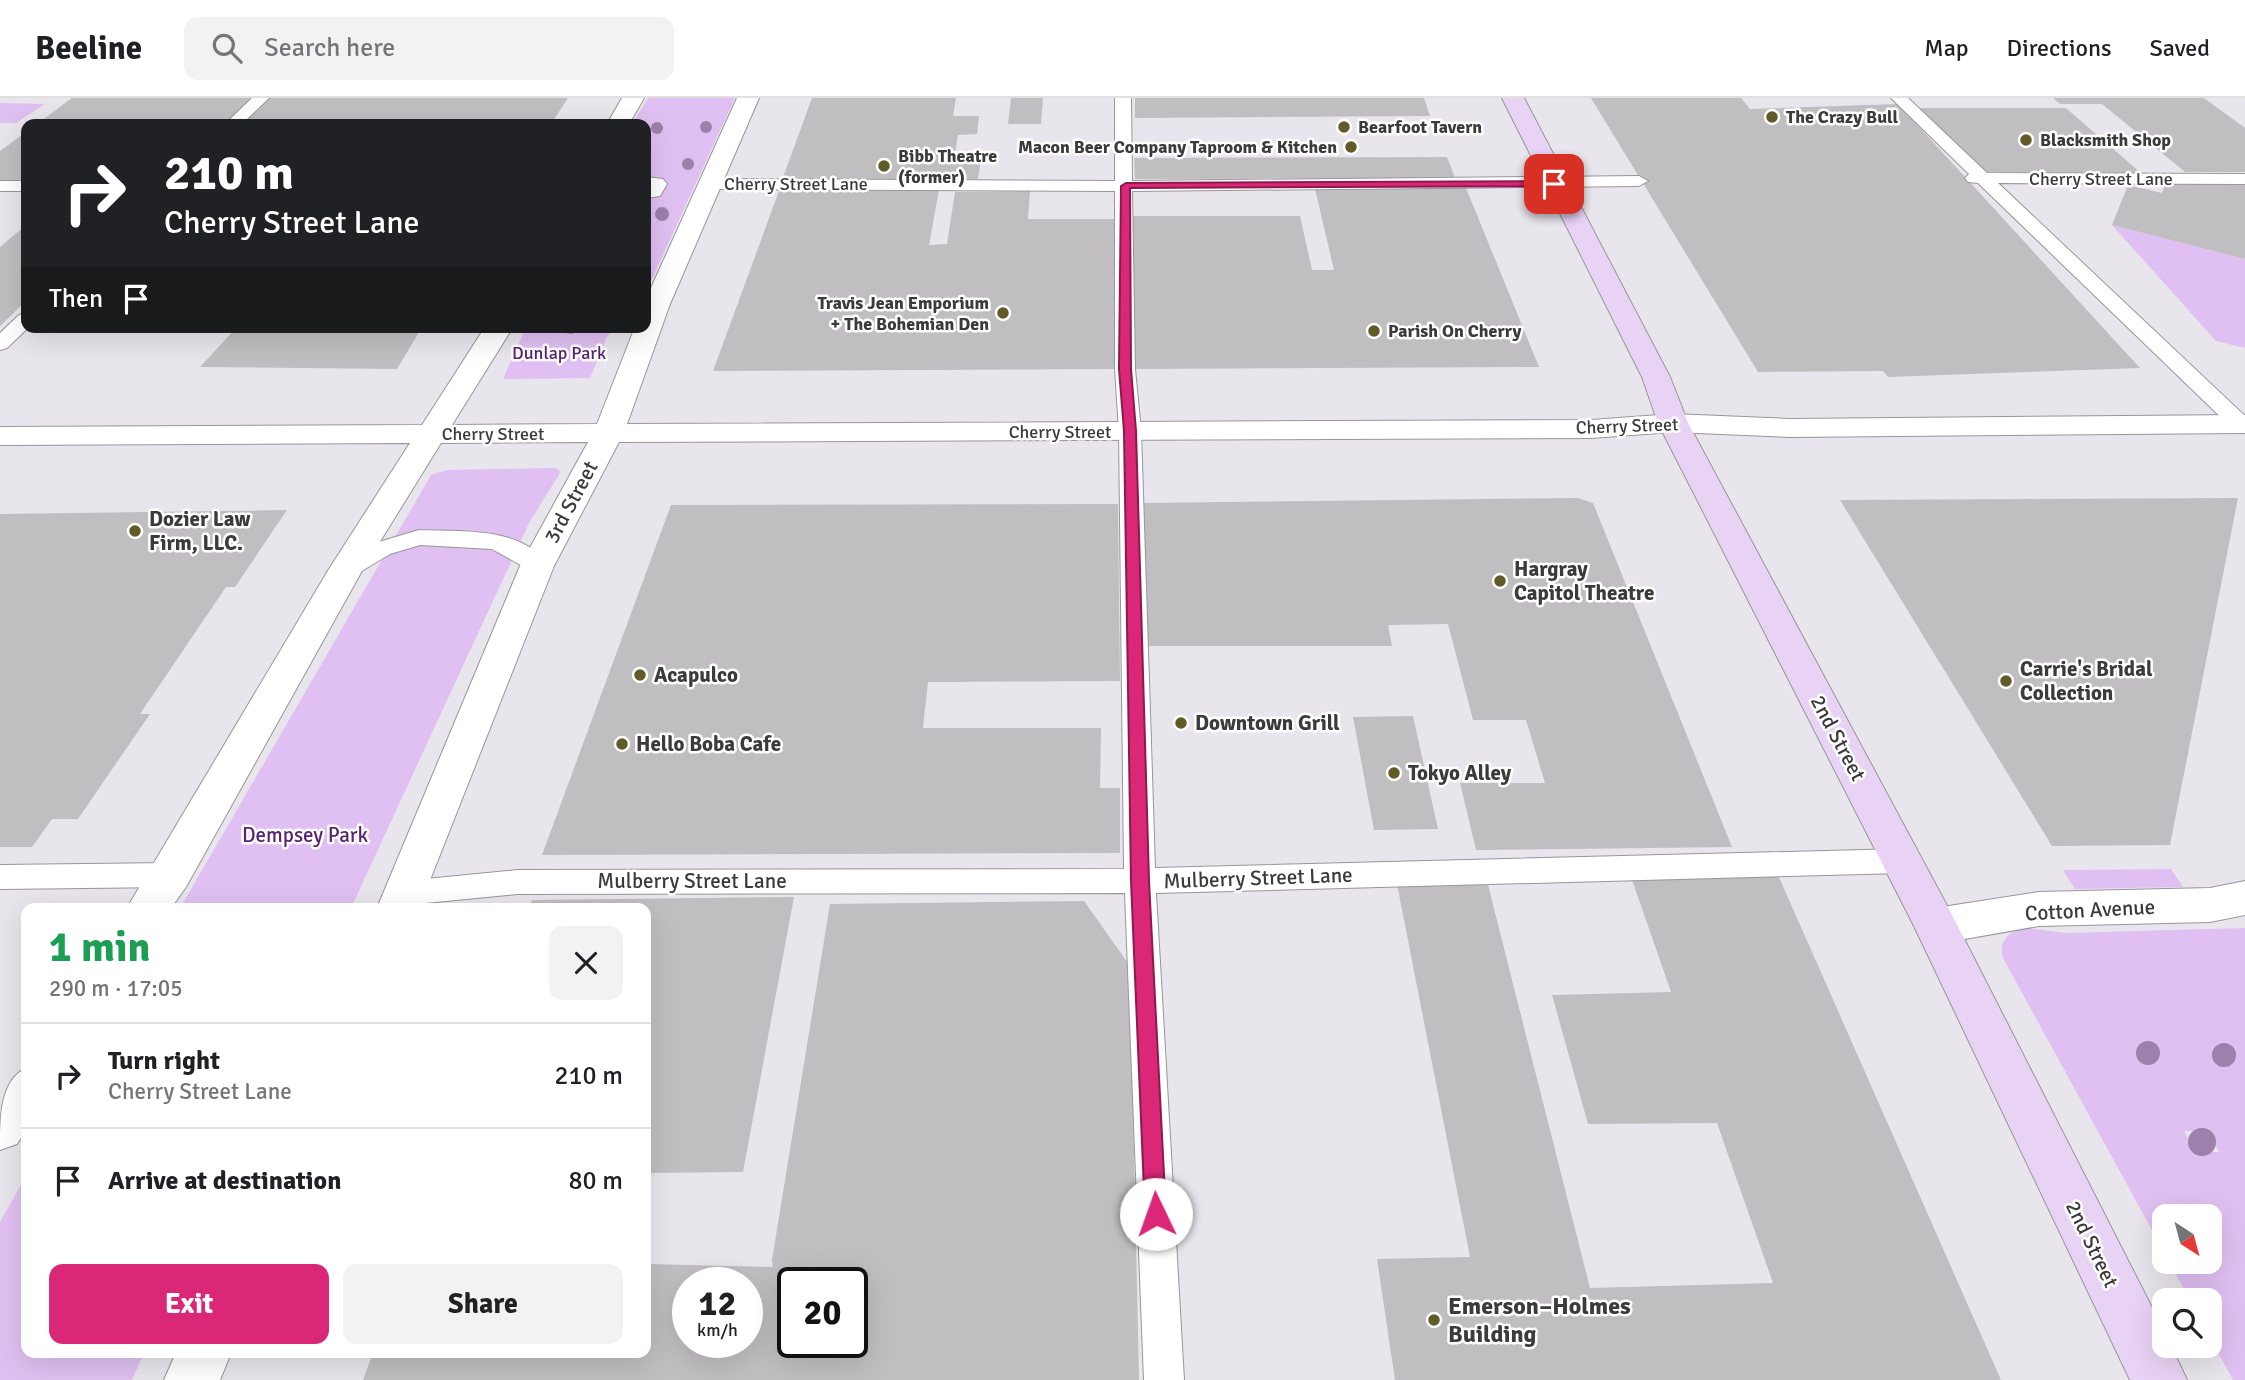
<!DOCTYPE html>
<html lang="en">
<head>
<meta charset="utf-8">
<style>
  body { margin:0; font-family:Signika,sans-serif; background:#f2f2f2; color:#202124; height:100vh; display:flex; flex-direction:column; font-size:26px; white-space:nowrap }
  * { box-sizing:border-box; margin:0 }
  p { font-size:23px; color:#757577 }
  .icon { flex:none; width:38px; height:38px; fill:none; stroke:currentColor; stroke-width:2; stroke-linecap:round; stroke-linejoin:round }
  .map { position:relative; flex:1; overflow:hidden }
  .drawer { position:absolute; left:21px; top:805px; width:630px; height:455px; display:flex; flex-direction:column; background:#fff; border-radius:14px; box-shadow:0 7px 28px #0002 }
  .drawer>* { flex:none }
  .guide { position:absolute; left:21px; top:21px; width:630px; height:214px; border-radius:14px; box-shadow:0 7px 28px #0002; background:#202124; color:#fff; overflow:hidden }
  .needle { width:46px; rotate:144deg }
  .controls { position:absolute; left:2152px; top:1106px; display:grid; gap:14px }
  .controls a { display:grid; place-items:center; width:70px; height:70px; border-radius:14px; background:#fff; box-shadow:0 7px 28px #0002; font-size:35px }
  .speed { position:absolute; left:672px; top:1169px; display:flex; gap:14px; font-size:35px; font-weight:700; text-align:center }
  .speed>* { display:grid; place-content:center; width:91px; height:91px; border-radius:50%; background:#fff; box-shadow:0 7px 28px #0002; line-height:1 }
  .speed small { font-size:18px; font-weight:400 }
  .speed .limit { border:4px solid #111; border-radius:10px; background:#fff; color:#111 }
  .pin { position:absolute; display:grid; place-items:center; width:60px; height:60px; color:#fff; margin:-30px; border-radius:14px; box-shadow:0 4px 10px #0006 }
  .me { position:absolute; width:77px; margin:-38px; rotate:357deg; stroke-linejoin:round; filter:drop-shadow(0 0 5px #0008) }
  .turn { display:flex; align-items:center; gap:24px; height:147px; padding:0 28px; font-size:32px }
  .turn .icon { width:91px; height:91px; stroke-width:2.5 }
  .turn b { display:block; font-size:49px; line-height:60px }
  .then { display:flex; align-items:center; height:66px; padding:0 28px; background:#0003; gap:14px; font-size:26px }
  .round { display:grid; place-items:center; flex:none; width:74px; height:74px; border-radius:14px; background:#f2f2f2 }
  .headline { display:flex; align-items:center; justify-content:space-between; height:119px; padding:0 28px }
  h1 { font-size:42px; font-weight:700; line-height:52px; color:#1e9e55 }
  .action { display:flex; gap:14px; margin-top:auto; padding:14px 28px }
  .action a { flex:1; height:80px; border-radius:14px; background:#db2777; color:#fff; font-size:28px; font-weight:700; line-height:80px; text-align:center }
  .action a+a { background:#f2f2f2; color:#202124 }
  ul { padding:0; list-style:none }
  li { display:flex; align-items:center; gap:21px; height:105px; padding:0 28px; border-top:2px solid #e0e0e0 }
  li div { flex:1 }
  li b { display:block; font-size:26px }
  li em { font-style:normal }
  header { display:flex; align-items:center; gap:42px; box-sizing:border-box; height:98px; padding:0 35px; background:#fff; border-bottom:2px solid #e0e0e0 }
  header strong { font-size:33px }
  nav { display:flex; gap:38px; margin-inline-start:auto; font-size:24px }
  .search { width:490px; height:63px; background:#f2f2f2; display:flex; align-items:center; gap:18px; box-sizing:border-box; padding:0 24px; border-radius:14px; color:#757577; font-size:26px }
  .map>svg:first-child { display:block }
  .built { fill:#e9e5ed; fill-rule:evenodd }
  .green { fill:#e0c0f2; fill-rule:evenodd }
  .building { fill:#c0bec1; fill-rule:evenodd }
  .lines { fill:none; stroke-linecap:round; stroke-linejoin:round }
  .lane-casing { stroke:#989699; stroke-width:2 }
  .street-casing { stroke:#989699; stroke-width:2 }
  .secondary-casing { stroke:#989699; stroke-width:2 }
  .lane { fill:#fff; fill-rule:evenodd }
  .street { fill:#fff; fill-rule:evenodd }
  .secondary { fill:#e9d3f5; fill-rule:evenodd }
  .tree { fill:#9e80ac }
  .route { fill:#db2777; stroke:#8e194d; stroke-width:2 }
  .poi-dot { fill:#615b27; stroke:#fff; stroke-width:2.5 }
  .labels { text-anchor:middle; stroke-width:5; stroke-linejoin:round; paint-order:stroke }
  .far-poi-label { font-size:18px; font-weight:bold; fill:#3c3b3c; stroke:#fff; text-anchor:start }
  .far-street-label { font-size:18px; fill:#3c3b3c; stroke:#fff }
  .far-park-label { font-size:18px; fill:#582371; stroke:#fff }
  .street-label { font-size:21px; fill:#3c3b3c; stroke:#fff }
  .poi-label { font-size:21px; font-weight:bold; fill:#3c3b3c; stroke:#fff; text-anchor:start }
  .park-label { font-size:21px; fill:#582371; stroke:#fff }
  .near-poi-label { font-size:24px; font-weight:bold; fill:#3c3b3c; stroke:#fff; text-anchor:start }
</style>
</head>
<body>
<header>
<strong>Beeline</strong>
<div class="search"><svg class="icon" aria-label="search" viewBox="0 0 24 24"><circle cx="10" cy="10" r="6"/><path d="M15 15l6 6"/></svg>Search here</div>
<nav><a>Map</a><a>Directions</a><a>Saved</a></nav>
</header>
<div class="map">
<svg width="2245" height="1282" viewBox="0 0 2245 1282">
  <rect width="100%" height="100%" fill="#f3f2f4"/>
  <path class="built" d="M0 0H2245V1282H0ZM26 26H646V229H26ZM26 810H646V1255H26ZM2165 1118H2210V1164H2165ZM688 1185H747V1244H688ZM793 1185H852V1244H793ZM2165 1202H2210V1248H2165Z"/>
  <path class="green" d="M648 0H735L646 194V26H632Z
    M0 5 45 6 16 25H0Z
    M2112 127 2245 161V250L2216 243Z
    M526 229H615L607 239 590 280 503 281Z
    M555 370 560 373 559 377 530 423 351 810H180L431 377 447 372Z
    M2171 771 2183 789 2075 791 2063 772Z
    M2026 830 2066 835 2245 830V1282H2233L2210 1240V1202H2190L2169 1164H2210V1118H2165V1156L2003 860C1998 843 2010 832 2026 830ZM2184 1033H2207L2219 1054H2195Z
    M26 1078V1255H144L132 1282H0V1124Z"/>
  <path class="building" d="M72 0H254L225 26H37Z
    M268 0H568L551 26H240Z
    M812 0H956L953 18H979L977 36 958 37 955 55H982L978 81 782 82Z
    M1011 0H1043L1041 26H1008Z
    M1135 0H1424L1430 18 1135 20Z
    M1591 0H1741L1750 11 1898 6 2140 270 1888 279 1883 273 1758 274Z
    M2053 0H2204L2245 30V74H2185L2102 6H2060Z
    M1913 10H2066L2141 75 1985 74Z
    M26 34V82H0V53Z
    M1447 59 1455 80 1135 81 1134 60Z
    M2165 86H2245V161L2112 127 2128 87 2162 95Z
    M1466 90 1539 269 1133 271 1129 118H1300L1312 172H1334L1315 91Z
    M939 92 929 147 947 146 955 94 1030 93 1028 121H1114L1117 271 713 273 779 93Z
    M26 127V203L0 228V149Z
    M237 229H422L397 271 200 269Z
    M1578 400 1593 405 1732 749 1476 752 1460 685H1545L1526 622H1473L1448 526 1388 527 1392 548H1147L1141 405Z
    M2238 400 2170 747 2052 748 1840 402Z
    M1118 406 1120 583 928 584 923 630H1101L1100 690H1120V755L542 757 671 407Z
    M287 412 235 489H226L140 616H150L78 721H52L32 749H0V416Z
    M1413 618 1438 731 1374 732 1353 619Z
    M1778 777 2001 1282H1395L1377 1161 1470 1159 1396 781 1486 779 1590 1190 1773 1185 1717 1025 1588 1026 1552 897 1671 894 1631 779Z
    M794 799 743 1074 646 1075V810H529L532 802Z
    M1084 803 1130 868 1139 1282H363L373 1255H646V1166L773 1169 772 1162 830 806ZM688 1185H747V1244H688ZM793 1185H852V1244H793Z"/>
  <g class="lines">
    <g class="lane-casing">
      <path id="lane" d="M252 0H269L242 26H225Z
        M1115 0H1131L1132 83 1639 78 1648 83 1639 88 1132 93 1135 271 1141 333 1155 770 1902 751 1913 755 1917 763 1913 771 1902 775 1156 795 1184 1282H1144L1125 795 517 796 405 807 394 804 389 795 394 786 405 783 517 772 1124 771 1119 333 1115 271V93L710 91 701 86 710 81 1115 83Z
        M1891 0H1908L1987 75 2245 76V86L1998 85 2245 318V332L2233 331 1978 85 1968 84 1965 80 1969 76Z
        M0 83H26V93H0Z
        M26 215V229H29L7 250 0 252V235L19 217Z
        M555 229H582L572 235 558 233Z
        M419 432C461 434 523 428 549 468L546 474 537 476 492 451 420 447 390 456 355 477H337L334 471 337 465 372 446Z
        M171 765 182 768 186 777 182 786 171 789 0 791V767Z"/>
    </g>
    <g class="street-casing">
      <path id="street" d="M622 0H644L629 26H607Z
        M737 0H759L670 206 627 326 1591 322 1673 316 1789 321 2245 317V335L1789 339 1673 334 1591 340 619 344 554 468 419 810H377L520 468 588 344 441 345 363 471 186 789 171 810H127L329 471 410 345 0 347V329L422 327 485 229H513L452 327 597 326 635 229H646V201Z
        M646 79 663 81 667 86 660 98 646 100Z
        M2245 783V817L2210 824 2039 828 1936 846 1921 841 1914 828 1921 815 1936 810 2039 794 2210 790Z
        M26 970V1032L17 1046 0 1052C0 1018 0 983 26 970Z
        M176 1255H231L220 1282H164Z"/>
    </g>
    <g class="secondary-casing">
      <path id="secondary" d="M1502 0H1524L1670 279 1688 325 1951 815 2165 1235V1248H2171L2187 1282H2130L1914 828 1658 325 1642 279Z"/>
    </g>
    <use href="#lane" class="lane"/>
    <use href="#street" class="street"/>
    <use href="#secondary" class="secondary"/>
  </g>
  <g class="tree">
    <circle cx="706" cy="29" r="6"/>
    <circle cx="657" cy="30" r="6"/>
    <circle cx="688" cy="66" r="6"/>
    <circle cx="662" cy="116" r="7"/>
    <circle cx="2148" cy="955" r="12"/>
    <circle cx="2224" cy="957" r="12"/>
    <circle cx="2202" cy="1044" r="14"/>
  </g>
  <path class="route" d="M1554 83 1558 88 1130 90 1131 271 1136 333 1149 783 1166 1116 1163 1123 1156 1126 1148 1123 1145 1116 1131 783 1124 333 1119 271 1121 88 1126 85Z"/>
  <g class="poi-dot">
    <circle cx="1772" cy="19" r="7"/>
    <circle cx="1344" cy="29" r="7"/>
    <circle cx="2026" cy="42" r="7"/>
    <circle cx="1351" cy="49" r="7"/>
    <circle cx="884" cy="68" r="7"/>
    <circle cx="1003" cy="215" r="7"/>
    <circle cx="1374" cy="233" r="7"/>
    <circle cx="135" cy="433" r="7"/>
    <circle cx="1500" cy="483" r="7"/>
    <circle cx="640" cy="577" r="7"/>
    <circle cx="2006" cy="583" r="7"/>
    <circle cx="1181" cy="625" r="7"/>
    <circle cx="622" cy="646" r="7"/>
    <circle cx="1394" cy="675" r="7"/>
    <circle cx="1434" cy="1222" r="7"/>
  </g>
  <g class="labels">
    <g class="far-poi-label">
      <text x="1786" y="25">The Crazy Bull</text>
      <text x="1358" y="35">Bearfoot Tavern</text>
      <text x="2040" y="48">Blacksmith Shop</text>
      <text x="1337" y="55" text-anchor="end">Macon Beer Company Taproom &amp; Kitchen</text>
      <text x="898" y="64">Bibb Theatre<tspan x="898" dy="21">(former)</tspan></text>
      <text x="989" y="211" text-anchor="end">Travis Jean Emporium<tspan x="989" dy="21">+ The Bohemian Den</tspan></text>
      <text x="1388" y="239">Parish On Cherry</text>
    </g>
    <g class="far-street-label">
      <text x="2101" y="87">Cherry Street Lane</text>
      <text x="796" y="92">Cherry Street Lane</text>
      <text transform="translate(1627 328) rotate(-2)" y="6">Cherry Street</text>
      <text x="1060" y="340">Cherry Street</text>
      <text x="493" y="342">Cherry Street</text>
    </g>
    <g class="far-park-label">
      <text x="559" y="261">Dunlap Park</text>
    </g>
    <g class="street-label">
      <text transform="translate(571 404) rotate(-62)" y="7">3rd Street</text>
      <text transform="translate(1838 640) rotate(62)" y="7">2nd Street</text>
      <text transform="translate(1258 780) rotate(-2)" y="7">Mulberry Street Lane</text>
      <text x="692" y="790">Mulberry Street Lane</text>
      <text transform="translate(2090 812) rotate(-3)" y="7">Cotton Avenue</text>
      <text transform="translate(2092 1146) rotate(64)" y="7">2nd Street</text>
    </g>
    <g class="poi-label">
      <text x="149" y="428">Dozier Law<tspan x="149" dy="24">Firm, LLC.</tspan></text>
      <text x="1514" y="478">Hargray<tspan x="1514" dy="24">Capitol Theatre</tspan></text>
      <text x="2020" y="578">Carrie's Bridal<tspan x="2020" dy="24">Collection</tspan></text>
      <text x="654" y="584">Acapulco</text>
      <text x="1195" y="632">Downtown Grill</text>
      <text x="636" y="653">Hello Boba Cafe</text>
      <text x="1408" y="682">Tokyo Alley</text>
    </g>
    <g class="park-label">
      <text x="305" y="744">Dempsey Park</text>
    </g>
    <g class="near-poi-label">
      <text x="1448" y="1216">Emerson–Holmes<tspan x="1448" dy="28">Building</tspan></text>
    </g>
  </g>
</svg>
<div class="controls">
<a><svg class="needle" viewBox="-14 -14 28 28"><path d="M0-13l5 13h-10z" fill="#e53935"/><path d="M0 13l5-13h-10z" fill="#757577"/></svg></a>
<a><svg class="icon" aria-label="search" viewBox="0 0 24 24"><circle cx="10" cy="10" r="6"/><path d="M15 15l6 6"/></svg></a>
</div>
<div class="speed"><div>12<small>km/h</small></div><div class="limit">20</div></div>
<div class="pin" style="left:1554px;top:86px;background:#d93025"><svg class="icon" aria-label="arrive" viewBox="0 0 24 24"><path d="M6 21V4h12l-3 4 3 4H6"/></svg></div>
<svg class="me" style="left:1156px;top:1116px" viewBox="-20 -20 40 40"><circle r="19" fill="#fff"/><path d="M0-13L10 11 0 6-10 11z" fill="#db2777"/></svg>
<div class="guide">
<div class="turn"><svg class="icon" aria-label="right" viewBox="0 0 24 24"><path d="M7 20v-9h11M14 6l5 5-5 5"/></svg><div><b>210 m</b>Cherry Street Lane</div></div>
<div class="then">Then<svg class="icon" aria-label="arrive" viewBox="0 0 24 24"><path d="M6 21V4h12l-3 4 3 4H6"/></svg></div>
</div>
<section class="drawer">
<div class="headline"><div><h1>1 min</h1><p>290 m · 17:05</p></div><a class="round"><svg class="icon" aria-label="close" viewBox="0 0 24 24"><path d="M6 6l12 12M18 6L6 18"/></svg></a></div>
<ul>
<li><svg class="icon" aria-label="right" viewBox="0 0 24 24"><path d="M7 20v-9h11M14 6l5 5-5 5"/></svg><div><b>Turn right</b><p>Cherry Street Lane</p></div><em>210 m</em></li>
<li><svg class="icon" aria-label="arrive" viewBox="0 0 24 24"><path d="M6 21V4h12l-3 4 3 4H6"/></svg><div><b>Arrive at destination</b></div><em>80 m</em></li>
</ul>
<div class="action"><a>Exit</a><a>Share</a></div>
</section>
</div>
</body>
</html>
